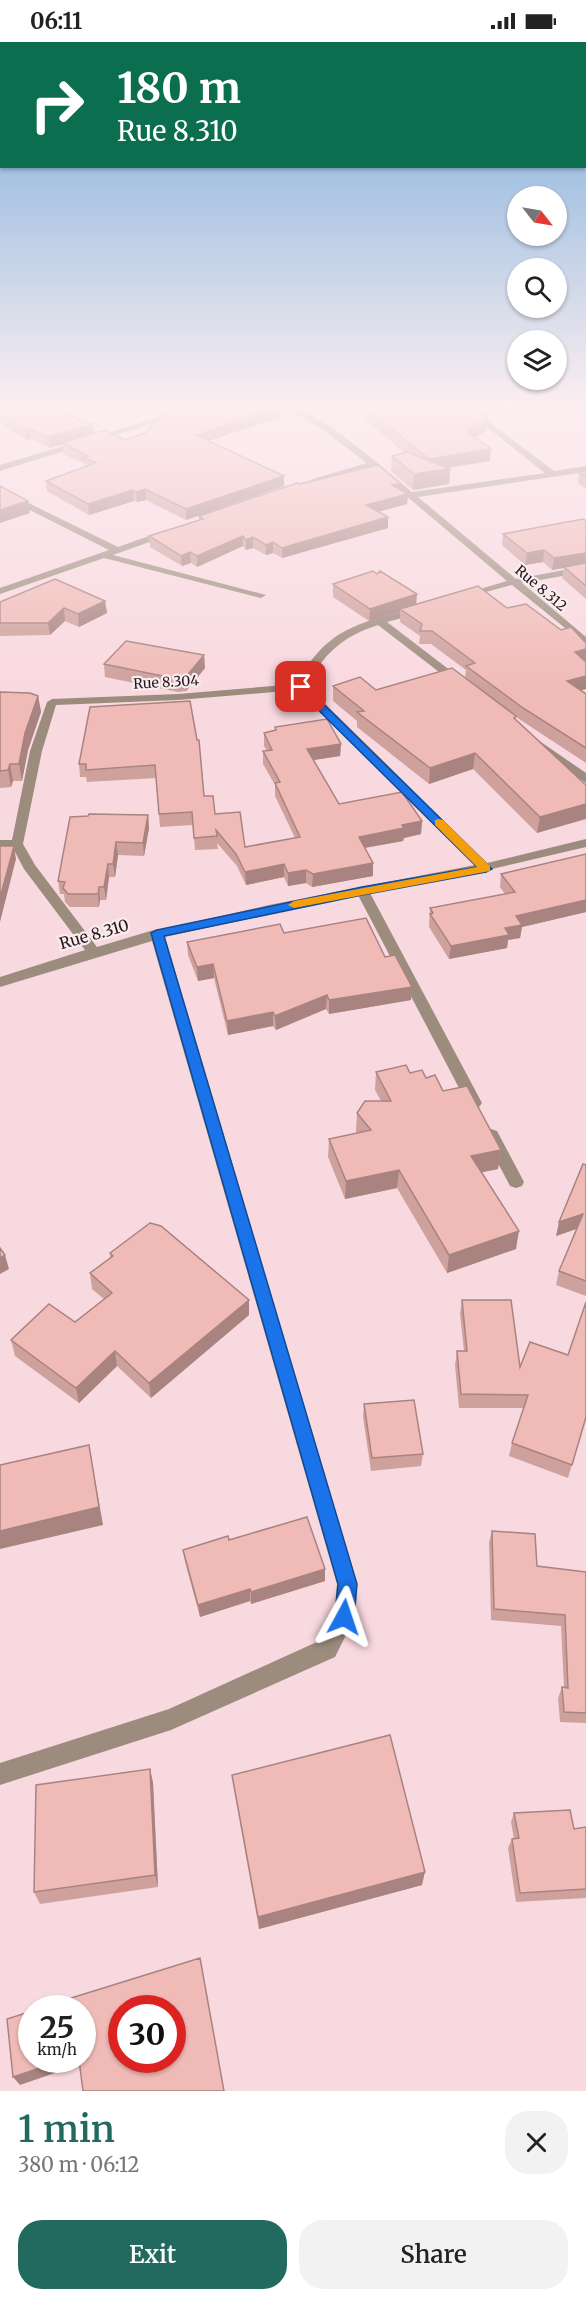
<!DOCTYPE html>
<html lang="en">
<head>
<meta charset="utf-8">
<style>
  body { margin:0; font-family:Merriweather,serif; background:#f2f2f2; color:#222; height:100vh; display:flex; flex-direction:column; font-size:22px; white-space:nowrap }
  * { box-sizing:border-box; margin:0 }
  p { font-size:20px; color:#767676 }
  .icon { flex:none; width:33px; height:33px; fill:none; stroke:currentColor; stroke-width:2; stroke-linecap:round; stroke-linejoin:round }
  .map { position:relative; height:2049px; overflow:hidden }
  .side { display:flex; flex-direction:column; background:#fff; flex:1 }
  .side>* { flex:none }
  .banner { position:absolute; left:0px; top:0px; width:586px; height:126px; box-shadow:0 2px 4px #0004; background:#0b6e4f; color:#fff; overflow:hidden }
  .needle { width:39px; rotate:121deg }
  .tools { position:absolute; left:507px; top:144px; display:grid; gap:12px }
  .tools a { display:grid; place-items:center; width:60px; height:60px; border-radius:50%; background:#fff; box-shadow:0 2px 4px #0004; font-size:30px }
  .speed { position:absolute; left:18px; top:1953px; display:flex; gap:12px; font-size:30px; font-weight:700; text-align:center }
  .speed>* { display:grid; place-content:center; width:78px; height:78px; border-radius:50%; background:#fff; box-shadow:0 2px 4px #0004; line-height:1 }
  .speed small { font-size:15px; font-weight:400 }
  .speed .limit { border:9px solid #d22; background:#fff; color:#111 }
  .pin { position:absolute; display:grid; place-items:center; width:51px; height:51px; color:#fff; margin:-26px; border-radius:12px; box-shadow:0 3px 9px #0006 }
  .me { position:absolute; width:66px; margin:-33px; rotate:5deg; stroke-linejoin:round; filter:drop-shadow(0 0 4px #0008) }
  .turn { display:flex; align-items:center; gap:21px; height:126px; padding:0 18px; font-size:27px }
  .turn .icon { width:78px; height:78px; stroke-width:2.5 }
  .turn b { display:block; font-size:42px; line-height:51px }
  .round { display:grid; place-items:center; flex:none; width:63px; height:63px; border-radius:24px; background:#f2f2f2 }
  .summary { display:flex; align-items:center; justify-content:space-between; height:102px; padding:0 18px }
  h1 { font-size:36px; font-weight:600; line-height:45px; color:#226a60 }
  .button { display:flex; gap:12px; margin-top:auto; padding:12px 18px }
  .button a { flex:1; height:69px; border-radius:24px; background:#226a60; color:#fff; font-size:24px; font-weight:600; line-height:69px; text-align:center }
  .button a+a { background:#f2f2f2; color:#222 }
  .status { display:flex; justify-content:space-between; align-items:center; height:42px; padding:0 30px; background:#fff; direction:ltr }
  .status svg { height:16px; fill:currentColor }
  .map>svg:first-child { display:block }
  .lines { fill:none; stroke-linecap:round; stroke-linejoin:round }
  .minor { fill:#9c8c7e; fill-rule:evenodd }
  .wall { fill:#cea19d }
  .shaded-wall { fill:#a88380 }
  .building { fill:#f0bbb7; stroke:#a88380; stroke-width:1.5; fill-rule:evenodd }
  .route { fill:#1a73e8; stroke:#114b97; stroke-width:1.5 }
  .slow { fill:#f59e0b }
  .labels { text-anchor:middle; stroke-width:4.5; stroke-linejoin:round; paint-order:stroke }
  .far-street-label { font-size:14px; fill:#29161b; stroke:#f8edef }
  .street-label { font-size:16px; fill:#29161b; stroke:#f8edef }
</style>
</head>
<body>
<div class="status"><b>06:11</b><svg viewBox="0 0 49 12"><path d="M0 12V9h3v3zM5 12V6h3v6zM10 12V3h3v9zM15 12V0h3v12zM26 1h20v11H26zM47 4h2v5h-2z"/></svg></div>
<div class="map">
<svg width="586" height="2049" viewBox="0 0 586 2049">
  <rect width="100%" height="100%" fill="#f9d9e0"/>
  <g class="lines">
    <path class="minor" d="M207 361H218L0 429V423Z
      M275 361C308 358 386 428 412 450L545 431 456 361H464L554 429 586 424V430L418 455 516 537 586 524V530L522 541 586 595V603L512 543 463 556V552L507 539 372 425 310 442V438L367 421 319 385Z
      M0 447 118 505 166 488H172V492L113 513 266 553 261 556 104 516 0 552V546L109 508 0 453Z
      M420 565 425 568 424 570 387 580 464 639V643H456L378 583C343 594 323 612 307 644L487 821 586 797V805L492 827 486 831 481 829 370 851 482 1061 479 1065H469L358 853 165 895 357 1542 355 1575 335 1615 171 1688 0 1743V1721L169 1667 319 1599 334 1573 337 1542 152 899 0 945V935L85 908 24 827 13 806H0V798H12L30 709 47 660 52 657 178 652 297 642C326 585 362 580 420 565ZM298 648 475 823 269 863 161 888 157 887 97 905 35 823 23 802 42 709 56 663 178 658Z
      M538 698 586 731V741L534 703V699Z
      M491 1087 497 1089 524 1140 522 1144 516 1146 510 1144 508 1140 483 1093 485 1089Z"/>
  </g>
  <path class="wall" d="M0 361 94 392 124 398 146 391 172 368 171 361H269L280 375 209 399 284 444 186 478 146 458 137 460 134 459 89 473 47 449 46 439 84 426V421L63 412 62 402 50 406 31 397 27 398 0 381Z
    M348 361H454L463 366 488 376 487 388 475 395 490 419 448 426 450 427 449 442 413 448 391 429 392 414 405 411 362 375V371Z
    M586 429V447L578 441 579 430Z
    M300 442 400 447 408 452 407 462 378 470 388 475V486L282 516 273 511 266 513 253 506 246 508 243 504 197 525 191 521 182 524 150 505 149 494 199 478V474Z
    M586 479V557L562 536 564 526 552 528 543 520 525 523 502 503 503 492Z
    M333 542 417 562 507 566 561 588 586 600V598V647L581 648 586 652V721L516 675 515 677 586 743 537 791 473 727 429 742 357 685V679L333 659V644L376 648 465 636 466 628 431 602H419L420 594 400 580V570L369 579 333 555Z
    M105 559 107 571 79 585 65 579 50 593 0 594V560Z
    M204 613 205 626 186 649 178 650 105 635 104 622Z
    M0 650 38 654 41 670 28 708 22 739H13L11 745 0 746Z
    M90 665 204 754 215 772 245 805 295 796 275 754V743L263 722V709H267L264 704V691L275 689V685L341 702 340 714 314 718 339 762 422 779 421 792 404 796 403 799 365 806 373 834 312 845 306 841 288 844 284 835 246 843 237 824 217 801 218 807 195 808 193 783 160 785 156 736 87 740 86 735H80L79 722Z
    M148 773 149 786 144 814 118 813 115 835H109L106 858H100L99 865H70L65 860 64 852H60L58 839Z
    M586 812V870L522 885 520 896 508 898 507 906 449 917 429 885 430 866 505 852 500 845 501 832Z
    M284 891 385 915 411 958 329 972 326 967 276 988 273 984 228 993 214 936 198 939 188 913 187 900Z
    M376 1030 410 1031 426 1036 443 1049 501 1108 498 1127 481 1130 516 1207 447 1231 397 1146 345 1157 328 1115 329 1097 357 1091 356 1089 357 1071 381 1059 375 1048Z
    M586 1123V1254L556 1243 559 1229 576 1187 556 1194Z
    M110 1211 249 1258V1273L151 1356 117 1324 79 1361 15 1314 11 1298 75 1280 104 1257 92 1247 90 1231 110 1216Z
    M462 1258 520 1325 586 1375 568 1436 509 1414 512 1401 524 1366H459L455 1323 457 1309H464L460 1272Z
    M364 1362 423 1412 421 1424 371 1429 363 1375Z
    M492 1489 537 1524 586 1530V1681L560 1680 558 1656 562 1645H564L561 1584 491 1578 489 1500Z
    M229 1498 325 1527V1539L251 1562 250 1559 200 1575 185 1520 183 1508Z
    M150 1727 153 1741 158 1845 40 1862 34 1850Z
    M232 1733 422 1843 259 1887 234 1747Z
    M514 1771 574 1787 586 1785V1856L516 1860 508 1806 512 1797H514L511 1780Z"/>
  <path class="shaded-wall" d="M171 361H200L172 369Z
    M280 365V375L197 403 196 393Z
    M488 376 487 388 466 401 467 389Z
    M93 382 94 393 50 406 49 395Z
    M30 387 31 397 27 398 25 388Z
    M491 407 490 419 428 429 429 417Z
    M450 427 449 442 413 448 414 432Z
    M284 434V444L186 478V467Z
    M400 441V451L392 443Z
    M145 447 146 458 137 460 136 450Z
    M133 448 134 459 89 473 88 462Z
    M408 452 407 462 366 473V463Z
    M28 459 30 471 0 481V468Z
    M388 475V486L282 516V506Z
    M243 494V504L197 525V514Z
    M253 495V506L246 508V498Z
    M273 500V511L266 513V503Z
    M544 508 543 520 525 523 527 511Z
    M190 510 191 521 182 524 181 514Z
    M586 511V523L564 525V526L552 528 554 516Z
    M417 552 416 565 400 567V570L369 579 370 567Z
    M105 559 107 571 79 585 78 572Z
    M64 566 65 579 50 593 48 581Z
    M586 607V620L575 610Z
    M204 613 205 626 186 649 185 636Z
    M586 634V647L565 652 567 639Z
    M38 654 41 670 28 708 22 739 19 722 25 691Z
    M341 702 340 714 307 719V707Z
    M475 711 473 727 429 742 430 726Z
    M10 722 13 739 11 745 8 728Z
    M586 762V777L537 791 540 775Z
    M148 773 149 786 144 814 143 801Z
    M422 779 421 792 404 796 403 799 358 807 359 795 402 783Z
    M116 800 118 813 115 835 113 822Z
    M14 804 16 817 0 880V856Z
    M373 821V834L312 845 313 832Z
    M108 822 109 835 106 858 104 845Z
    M284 822V835L246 843 245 830Z
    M306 828V841L288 844V831Z
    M99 845 100 858 99 865 98 852Z
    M586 858V870L522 885 520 896 508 898 507 906 449 917 451 904 505 886 516 874Z
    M213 922 214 936 198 939 197 925Z
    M412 945 411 958 329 972V958Z
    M327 953 326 967 276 988 275 974Z
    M273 970V984L228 993 227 979Z
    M501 1108 498 1127 469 1133 471 1114Z
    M399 1128 397 1146 345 1157 346 1139Z
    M583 1172 579 1186 556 1194 559 1180Z
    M519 1189 516 1207 447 1231 449 1213Z
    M5 1213 9 1227 0 1232V1216Z
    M249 1258V1273L151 1356 149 1341Z
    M115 1309 117 1324 79 1361 76 1346Z
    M89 1403 103 1483 0 1507V1489Z
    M325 1527V1539L251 1562V1550Z
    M250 1547V1559L200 1575 198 1563Z
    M150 1727 153 1741 158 1845 155 1833Z
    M425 1830 422 1843 259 1887 258 1875Z
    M64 2018H81L84 2021 20 2043 13 2035Z"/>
  <path class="building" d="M0 361H53L77 377 93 382 49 395 30 387 25 388 0 372Z
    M195 361H269L280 365 196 393 284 434 186 467 145 447 136 450 133 448 88 462 46 439 96 421 83 415 88 414 62 401 105 388 124 398 146 391 162 371Z
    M363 361H454L463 366 473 365 488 376 467 389 491 407 429 417 362 363H366Z
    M407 410 450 427 414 432 392 414Z
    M378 423 400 441 392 443 408 452 366 463 388 475 282 506 273 500 266 503 253 495 246 498 243 494 197 514 190 510 181 514 149 494 203 477 199 474 297 441 300 442Z
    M586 429V435L579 430Z
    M0 444 28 459 0 468Z
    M583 477 586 479V511L554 516 544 508 527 511 503 492Z
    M586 521V544L564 525Z
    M373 529 377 532 380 529 417 552 370 567 333 542Z
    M55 537 105 559 78 572 64 566 48 581H0V560Z
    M478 544 507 566 526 562 561 588 571 585 586 601V607L575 610 586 620V634L567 639 586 652V706L523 666 466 624 475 621 432 589H420L422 582 400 567Z
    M126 599 204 613 185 636 177 637 104 622Z
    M452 626 516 674 514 676 586 743V762L540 775 475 711 430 726 357 670 364 669 333 644 360 635 376 648Z
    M0 650 30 651 38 654 25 691 19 722H10L8 728 0 729Z
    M190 659 197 698H199L204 754H213L215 772 240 770 245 805 300 795 275 741 280 740 263 709 272 708 264 691 276 688 275 685 327 677 341 702 307 707 339 762 402 750 422 779 402 783 404 786 359 795 373 821 313 832 306 828 288 831 284 822 245 830 236 812 216 788 217 794 194 796 192 770 159 772 155 723 86 728V722H79L90 665Z
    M89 772 148 773 143 801 116 800 113 822H108L104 845H99L98 852H68L63 846 65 840 58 839 70 775 88 774Z
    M0 804H14L0 856Z
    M586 812V858L516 874 522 883 505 886 509 893 451 904 430 872 433 871 430 866 515 850 501 832Z
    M366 876 385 915 395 913 412 945 329 958 327 953 275 974 273 970 227 979 213 922 197 925 187 900 280 882 284 891Z
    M406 1023 410 1031 422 1028 426 1036 435 1033 443 1049 467 1044 501 1108 471 1114 519 1189 449 1213 399 1128 346 1139 329 1097 371 1088 357 1071 365 1059H391L376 1030Z
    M583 1122 586 1123V1239L559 1229 583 1172 559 1180Z
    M150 1181 161 1184 249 1258 149 1341 115 1309 76 1346 11 1298 49 1262 75 1280 112 1251 90 1231 113 1214 110 1211Z
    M0 1206 5 1213 0 1216Z
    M462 1258H511L520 1325 530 1300 568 1313 586 1260V1375L572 1423 512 1401 528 1353 461 1352 457 1309H467Z
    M414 1358 423 1412 372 1416 364 1362Z
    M89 1403 99 1465 0 1489V1423Z
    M307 1475 325 1527 251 1550 250 1547 198 1563 183 1508 228 1494 229 1498Z
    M492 1489 535 1492 537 1524 586 1530V1671L564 1670 562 1645 568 1646 565 1573 494 1567Z
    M390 1693 425 1830 258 1875 232 1733Z
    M150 1727 155 1833 34 1850 36 1743Z
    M570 1768 574 1787 586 1785V1847L520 1851 512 1797 519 1796 514 1771Z
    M200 1916 224 2049H83L79 2018H82V1966H39ZM122 1966H172V2018H122Z
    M32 1969V2018H64L13 2035 7 1977Z"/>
  <linearGradient id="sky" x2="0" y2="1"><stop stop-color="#74aada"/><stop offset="0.56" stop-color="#fceef1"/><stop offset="1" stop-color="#fceef1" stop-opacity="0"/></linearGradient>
  <rect width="586" height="647" fill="url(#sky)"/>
  <path class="route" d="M297 643H304L492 827 486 830 362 853 164 894 357 1542 354 1575 351 1581 344 1584 338 1581 335 1575 338 1542 151 891 157 888 362 845 477 825 297 647Z"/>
  <path class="slow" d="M439 777 443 778 490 824V829L294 866 288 863 294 859 477 825 435 783V778Z"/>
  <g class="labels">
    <g class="far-street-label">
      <text transform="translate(541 546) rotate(40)" y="5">Rue 8.312</text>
      <text transform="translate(166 640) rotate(-3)" y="5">Rue 8.304</text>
    </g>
    <g class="street-label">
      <text transform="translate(94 892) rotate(-16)" y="6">Rue 8.310</text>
    </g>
  </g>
</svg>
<div class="tools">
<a><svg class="needle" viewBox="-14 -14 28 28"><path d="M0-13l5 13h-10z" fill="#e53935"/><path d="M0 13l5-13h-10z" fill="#767676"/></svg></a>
<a><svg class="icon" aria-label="search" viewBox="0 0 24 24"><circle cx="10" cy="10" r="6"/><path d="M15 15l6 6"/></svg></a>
<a><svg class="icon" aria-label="layers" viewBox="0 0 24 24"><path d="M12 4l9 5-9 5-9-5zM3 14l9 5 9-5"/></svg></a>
</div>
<div class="speed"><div>25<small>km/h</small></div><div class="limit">30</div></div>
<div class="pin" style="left:301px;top:645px;background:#d93025"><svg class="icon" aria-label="arrive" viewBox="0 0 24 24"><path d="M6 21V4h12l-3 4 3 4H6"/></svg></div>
<svg class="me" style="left:344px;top:1575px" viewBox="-20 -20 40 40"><path d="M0-17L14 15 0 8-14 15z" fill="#1a73e8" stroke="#fff" stroke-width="4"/></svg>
<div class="banner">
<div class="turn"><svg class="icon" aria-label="right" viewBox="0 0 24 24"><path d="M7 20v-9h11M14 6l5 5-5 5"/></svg><div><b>180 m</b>Rue 8.310</div></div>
</div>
</div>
<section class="side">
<div class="summary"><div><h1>1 min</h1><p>380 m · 06:12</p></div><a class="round"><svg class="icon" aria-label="close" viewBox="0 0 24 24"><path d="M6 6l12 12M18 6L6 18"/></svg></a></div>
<div class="button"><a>Exit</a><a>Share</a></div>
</section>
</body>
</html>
